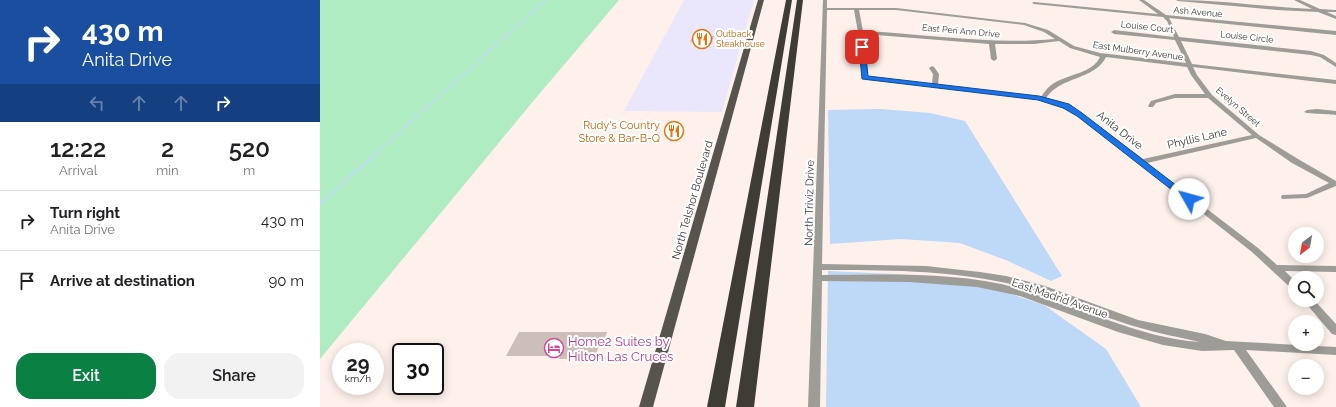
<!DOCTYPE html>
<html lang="en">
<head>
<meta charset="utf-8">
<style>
  body { margin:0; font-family:Raleway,sans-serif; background:#f2f2f2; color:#202124; height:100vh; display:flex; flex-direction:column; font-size:15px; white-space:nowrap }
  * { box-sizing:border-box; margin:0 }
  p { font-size:13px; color:#757577 }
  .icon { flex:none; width:22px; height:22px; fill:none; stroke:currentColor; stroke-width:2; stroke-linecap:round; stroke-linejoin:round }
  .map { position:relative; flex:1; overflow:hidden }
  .panel { display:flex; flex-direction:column; background:#fff; width:320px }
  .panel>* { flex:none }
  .top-card { background:#1a4fa0; color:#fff; overflow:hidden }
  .needle { width:26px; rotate:211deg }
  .controls { position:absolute; left:968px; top:227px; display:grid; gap:8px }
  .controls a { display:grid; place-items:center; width:36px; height:36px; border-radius:50%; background:#fff; box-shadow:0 2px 10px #0003; font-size:20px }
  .speed { position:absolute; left:12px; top:343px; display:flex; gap:8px; font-size:20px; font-weight:700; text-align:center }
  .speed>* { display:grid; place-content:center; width:52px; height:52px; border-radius:50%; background:#fff; box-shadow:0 2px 10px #0003; line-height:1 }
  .speed small { font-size:10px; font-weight:400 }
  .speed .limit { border:2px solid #111; border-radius:6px; background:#fff; color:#111 }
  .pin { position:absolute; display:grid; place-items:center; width:34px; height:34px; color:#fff; margin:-17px; border-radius:8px; box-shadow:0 2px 6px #0006 }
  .me { position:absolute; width:44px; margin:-22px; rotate:308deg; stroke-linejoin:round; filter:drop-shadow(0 0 3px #0008) }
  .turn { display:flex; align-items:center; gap:14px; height:84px; padding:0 16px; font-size:18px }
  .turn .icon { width:52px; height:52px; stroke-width:2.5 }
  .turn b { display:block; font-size:28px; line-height:34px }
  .lanes { display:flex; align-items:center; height:38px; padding:0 16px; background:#0003; justify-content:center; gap:20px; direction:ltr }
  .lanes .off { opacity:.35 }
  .eta { display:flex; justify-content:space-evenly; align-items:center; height:68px; text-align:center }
  .eta b { font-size:24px; font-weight:600; line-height:28px }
  .action { display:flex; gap:8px; margin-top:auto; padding:8px 16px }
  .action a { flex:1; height:46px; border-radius:16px; background:#0b8043; color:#fff; font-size:16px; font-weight:600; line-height:46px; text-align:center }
  .action a+a { background:#f2f2f2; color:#202124 }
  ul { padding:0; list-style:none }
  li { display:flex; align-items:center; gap:12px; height:60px; padding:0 16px; border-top:1px solid #e0e0e0 }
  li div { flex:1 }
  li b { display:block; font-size:15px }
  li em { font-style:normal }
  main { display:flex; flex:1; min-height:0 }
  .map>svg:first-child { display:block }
  .commercial { fill:#eae7fd }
  .green { fill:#b0ecc1 }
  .water { fill:#bed8f8 }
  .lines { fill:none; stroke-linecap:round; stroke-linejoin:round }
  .stream-far1 { stroke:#bed8f8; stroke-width:1.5 }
  .stream { stroke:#bed8f8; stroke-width:2 }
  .building { fill:#ccbfba }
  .minor { fill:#9d9c97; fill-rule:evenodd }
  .major { fill:#56544c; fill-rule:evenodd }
  .highway { fill:#3e3c33; fill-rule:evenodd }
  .route { fill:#1a73e8; stroke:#114b97 }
  .labels { text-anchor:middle; stroke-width:4; stroke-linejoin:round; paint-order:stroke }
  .far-street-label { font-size:9px; fill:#3d3836; stroke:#fff }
  .far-food-label { font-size:9px; fill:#c56008; stroke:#fff; text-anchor:start }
  .food-label { font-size:11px; fill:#c56008; stroke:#fff; text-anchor:end }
  .street-label { font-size:11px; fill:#3d3836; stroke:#fff }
  .near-hotel-label { font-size:13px; fill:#b23c85; stroke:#fff; text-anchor:start }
</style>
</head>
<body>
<main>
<section class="panel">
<div class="top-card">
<div class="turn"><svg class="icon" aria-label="right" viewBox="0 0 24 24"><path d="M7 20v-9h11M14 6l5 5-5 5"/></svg><div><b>430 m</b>Anita Drive</div></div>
<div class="lanes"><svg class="icon off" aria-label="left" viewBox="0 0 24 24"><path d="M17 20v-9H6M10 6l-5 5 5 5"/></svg><svg class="icon off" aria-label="ahead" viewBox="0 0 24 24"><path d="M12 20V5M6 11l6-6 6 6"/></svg><svg class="icon off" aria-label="ahead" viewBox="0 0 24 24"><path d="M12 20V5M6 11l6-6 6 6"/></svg><svg class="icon" aria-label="right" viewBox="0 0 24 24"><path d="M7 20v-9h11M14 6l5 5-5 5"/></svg></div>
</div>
<div class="eta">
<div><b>12:22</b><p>Arrival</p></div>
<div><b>2</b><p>min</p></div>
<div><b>520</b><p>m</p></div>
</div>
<ul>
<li><svg class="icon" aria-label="right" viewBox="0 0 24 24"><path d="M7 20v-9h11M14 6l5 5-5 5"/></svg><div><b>Turn right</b><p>Anita Drive</p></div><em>430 m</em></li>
<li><svg class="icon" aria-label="arrive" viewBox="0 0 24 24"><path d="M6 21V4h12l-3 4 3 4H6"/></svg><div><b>Arrive at destination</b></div><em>90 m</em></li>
</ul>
<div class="action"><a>Exit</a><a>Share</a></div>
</section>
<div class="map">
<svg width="1016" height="407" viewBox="0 0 1016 407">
  <rect width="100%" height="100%" fill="#fef1eb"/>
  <path class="commercial" d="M364 0H434L402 112 304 111Z"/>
  <path class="green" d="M0 0H299L215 99 0 359Z"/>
  <path class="water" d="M561 109 610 113 645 121 742 276 731 281 688 261 640 243 581 239 510 244 508 110Z
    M508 271 575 274 652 281 724 305 786 349 821 407H506Z"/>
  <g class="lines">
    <path class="stream-far1" d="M52 157 226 0"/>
    <path class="stream" d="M0 204 53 156"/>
  </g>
  <path class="building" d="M373 35 394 36 392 42H370Z
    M199 332H287L284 340 281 341 274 359H239L240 356H186Z"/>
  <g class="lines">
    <path class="minor" d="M503 0H507V8H576L705 23 728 30 754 46 780 53 866 63 855 40 794 34 791 32 794 30 854 37 847 21 843 17 714 4 712 3 714 2 838 14 819 0H824L846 15 1016 31V35L849 18 859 37 991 51 1004 55 1016 63V67L1000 57 991 55 861 41 872 64 1016 80V84L873 67 877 75 892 95 939 135 978 159 1016 181V186L987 198 962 199 961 197 962 195 986 194 1009 183 972 163 936 138 827 163 938 248 957 265 1016 266V272L965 271 975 281V290L972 289 932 252 758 115 740 105 719 100 543 79 538 32 534 10H507L502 264 606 266 660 272 686 276 725 286 818 320 885 334 906 341 1016 347V355L926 350 967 407H954L914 350 882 351 843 345 798 332 700 296 657 287 589 282 502 281 500 407H488ZM539 10H576L704 25 724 32 735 39C671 45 607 34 543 31ZM544 34 669 44 671 59 674 61 677 59 675 44H714L739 41 750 48 780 57C773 73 749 74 734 83 728 87 725 91 721 97L618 85 619 74 614 67 612 66 609 68 613 74 612 84 548 77ZM786 57 867 67 871 75 885 94H855L831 101 828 106 829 107H833L836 103 855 98H888L932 135 823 159 762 113 744 103 726 98C741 76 775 80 786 57ZM502 270C564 270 626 270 686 283 726 292 762 309 801 322 827 331 853 336 880 342 817 338 761 306 701 289 636 271 568 275 502 275Z
      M856 0C901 0 946 7 992 9L974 0H980L1000 9 1016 10V12H1007L1016 16V19L998 12 957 10 858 1Z
      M997 109 1016 111V115C1010 114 987 114 984 112L987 110Z
      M983 300H994L1016 324V335L1012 334Z"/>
    <path class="major" d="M438 0H444L333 407H319Z"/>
    <path class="highway" d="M466 0H472L405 407H387Z
      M477 0H483L434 407H416Z"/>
  </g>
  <path class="route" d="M542 45 545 47 548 76 719 96 749 104 762 113 874 199 873 201H866L757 116 743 108 718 100 542 79 539 47Z"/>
  <defs>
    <g id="restaurant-ring" transform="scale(1)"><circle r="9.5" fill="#fff" stroke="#e8710a" stroke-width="1.5"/><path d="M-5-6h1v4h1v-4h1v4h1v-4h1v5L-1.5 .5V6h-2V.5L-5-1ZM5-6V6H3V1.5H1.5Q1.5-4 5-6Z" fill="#e8710a"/></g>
    <g id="hotel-ring" transform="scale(1)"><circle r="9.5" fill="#fff" stroke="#d1479c" stroke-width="1.5"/><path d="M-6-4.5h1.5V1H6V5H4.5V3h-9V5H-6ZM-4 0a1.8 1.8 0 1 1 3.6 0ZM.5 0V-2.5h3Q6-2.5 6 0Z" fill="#d1479c"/></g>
  </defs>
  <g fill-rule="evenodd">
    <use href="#restaurant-ring" x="382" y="39"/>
    <use href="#restaurant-ring" x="354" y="131"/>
    <use href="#hotel-ring" x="234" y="348"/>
  </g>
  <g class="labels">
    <g class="far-street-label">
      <text transform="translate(878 12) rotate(5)" y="3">Ash Avenue</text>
      <text transform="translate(827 27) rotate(6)" y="3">Louise Court</text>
      <text transform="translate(641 31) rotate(5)" y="3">East Peri Ann Drive</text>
      <text transform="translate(927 37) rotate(6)" y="3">Louise Circle</text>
      <text transform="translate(818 51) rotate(8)" y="3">East Mulberry Avenue</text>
      <text transform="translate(918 107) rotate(41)" y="3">Evelyn Street</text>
    </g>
    <g class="far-food-label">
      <text x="396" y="37">Outback<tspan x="396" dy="10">Steakhouse</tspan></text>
    </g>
    <g class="food-label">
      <text x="340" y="129">Rudy's Country<tspan x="340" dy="13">Store &amp; Bar-B-Q</tspan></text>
    </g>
    <g class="street-label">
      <text transform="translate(800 130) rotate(38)" y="4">Anita Drive</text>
      <text transform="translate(877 138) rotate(-13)" y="4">Phyllis Lane</text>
      <text transform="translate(372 200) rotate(-74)" y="4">North Telshor Boulevard</text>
      <text transform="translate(489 203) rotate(-89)" y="4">North Triviz Drive</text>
      <text transform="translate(740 298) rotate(19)" y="4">East Madrid Avenue</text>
    </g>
    <g class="near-hotel-label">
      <text x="248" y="346">Home2 Suites by<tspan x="248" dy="15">Hilton Las Cruces</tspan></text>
    </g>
  </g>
</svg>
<div class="controls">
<a><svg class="needle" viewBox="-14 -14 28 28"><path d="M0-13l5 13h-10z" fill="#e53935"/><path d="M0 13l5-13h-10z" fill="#757577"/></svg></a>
<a><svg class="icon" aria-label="search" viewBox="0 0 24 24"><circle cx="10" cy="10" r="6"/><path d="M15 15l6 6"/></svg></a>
<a>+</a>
<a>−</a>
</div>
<div class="speed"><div>29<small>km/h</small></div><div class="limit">30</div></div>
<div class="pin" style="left:542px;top:47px;background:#d93025"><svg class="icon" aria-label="arrive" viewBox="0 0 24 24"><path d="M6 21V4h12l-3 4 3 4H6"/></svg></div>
<svg class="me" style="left:869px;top:199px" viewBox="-20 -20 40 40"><circle r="19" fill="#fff"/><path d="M0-13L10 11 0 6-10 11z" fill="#1a73e8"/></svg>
</div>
</main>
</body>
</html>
